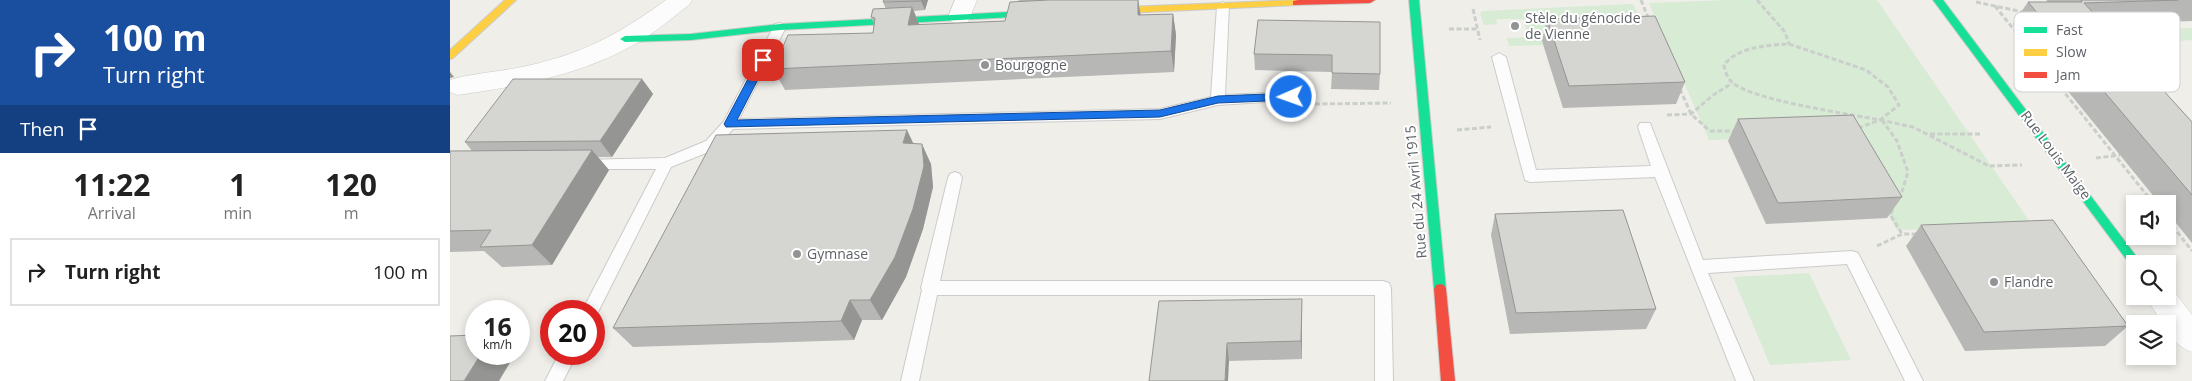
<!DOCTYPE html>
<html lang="en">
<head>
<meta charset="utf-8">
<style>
  body { margin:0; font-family:"Open Sans",sans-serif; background:#f2f2f2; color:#222; height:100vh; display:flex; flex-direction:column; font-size:19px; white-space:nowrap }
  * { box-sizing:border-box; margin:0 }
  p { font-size:16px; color:#767676 }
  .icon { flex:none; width:28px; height:28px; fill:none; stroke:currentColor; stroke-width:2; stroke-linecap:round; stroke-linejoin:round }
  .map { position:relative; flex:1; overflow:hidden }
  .drawer { display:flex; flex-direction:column; background:#fff; width:450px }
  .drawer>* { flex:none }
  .banner { background:#1a4fa0; color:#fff; overflow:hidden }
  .buttons { position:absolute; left:1676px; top:195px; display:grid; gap:10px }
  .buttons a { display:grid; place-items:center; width:50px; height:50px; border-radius:0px; background:#fff; box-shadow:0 2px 8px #0003; font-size:25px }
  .speed { position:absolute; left:15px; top:300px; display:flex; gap:10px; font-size:25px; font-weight:700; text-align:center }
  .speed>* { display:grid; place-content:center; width:65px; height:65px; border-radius:50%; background:#fff; box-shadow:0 2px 8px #0003; line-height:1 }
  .speed small { font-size:12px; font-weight:400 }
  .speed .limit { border:8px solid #d22; background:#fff; color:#111 }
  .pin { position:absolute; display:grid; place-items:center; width:42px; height:42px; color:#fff; margin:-21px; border-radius:10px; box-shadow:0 2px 8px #0006 }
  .me { position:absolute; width:55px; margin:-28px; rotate:268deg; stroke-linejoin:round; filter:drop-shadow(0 0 4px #0008) }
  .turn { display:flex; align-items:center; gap:18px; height:105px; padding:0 20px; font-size:22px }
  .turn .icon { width:65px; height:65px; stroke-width:2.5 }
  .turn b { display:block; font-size:35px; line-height:42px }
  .then { display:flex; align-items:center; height:48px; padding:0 20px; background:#0003; gap:10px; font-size:19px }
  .eta { display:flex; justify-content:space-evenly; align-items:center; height:85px; text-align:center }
  .eta b { font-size:30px; font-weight:700; line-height:35px }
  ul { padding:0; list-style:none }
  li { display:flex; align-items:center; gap:15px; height:68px; margin:0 10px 8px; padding:0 10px; border:2px solid #e0e0e0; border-radius:0px }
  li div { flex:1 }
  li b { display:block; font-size:19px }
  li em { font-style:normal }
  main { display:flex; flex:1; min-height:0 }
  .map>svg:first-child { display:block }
  .green { fill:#d7ebd5 }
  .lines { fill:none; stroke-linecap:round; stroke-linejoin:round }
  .lane-casing { stroke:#cbcbcb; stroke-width:2 }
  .street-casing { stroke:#cbcbcb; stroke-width:1 }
  .fast-casing { stroke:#cbcbc9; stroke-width:2 }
  .slow-casing { stroke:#cbcbc9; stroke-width:2 }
  .jam-casing { stroke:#cbcbc9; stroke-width:2 }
  .path { stroke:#cbcfcb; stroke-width:3; stroke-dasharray:5 2.5; stroke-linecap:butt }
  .lane { fill:#fdfcfc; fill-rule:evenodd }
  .street { fill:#fdfcfc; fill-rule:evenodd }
  .fast { fill:#16e098; fill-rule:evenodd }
  .slow { fill:#ffcf43; fill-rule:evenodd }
  .jam { fill:#f24e42; fill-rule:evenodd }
  .wall { fill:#b7b7b5 }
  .shaded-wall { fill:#959593 }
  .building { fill:#d5d5d2; stroke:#959593 }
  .route { fill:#1a73e8; stroke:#114b97 }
  .poi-dot { fill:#919394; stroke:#fff; stroke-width:2 }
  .labels { text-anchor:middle; stroke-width:4; stroke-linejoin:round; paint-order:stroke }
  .poi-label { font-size:14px; fill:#5e6267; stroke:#fff; text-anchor:start }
  .street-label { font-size:14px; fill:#5e6267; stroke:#fff }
  .key { fill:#fff; stroke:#cfd0d1; stroke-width:1 }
  .key-label { font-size:14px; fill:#5e6267 }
</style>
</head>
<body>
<main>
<section class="drawer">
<div class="banner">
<div class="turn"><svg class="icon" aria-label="right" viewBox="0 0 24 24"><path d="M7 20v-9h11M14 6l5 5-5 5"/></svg><div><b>100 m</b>Turn right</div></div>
<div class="then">Then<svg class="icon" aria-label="arrive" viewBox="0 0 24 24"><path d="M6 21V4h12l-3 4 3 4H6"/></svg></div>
</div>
<div class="eta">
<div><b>11:22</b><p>Arrival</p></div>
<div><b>1</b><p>min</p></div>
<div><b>120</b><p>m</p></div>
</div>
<ul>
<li><svg class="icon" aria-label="right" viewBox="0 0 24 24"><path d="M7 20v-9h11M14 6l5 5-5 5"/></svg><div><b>Turn right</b></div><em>100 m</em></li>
</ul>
</section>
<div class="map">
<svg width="1742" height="381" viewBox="0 0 1742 381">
  <rect width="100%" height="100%" fill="#efeee9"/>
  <path class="green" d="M1279 0H1427L1582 225 1447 230 1393 135 1259 140 1199 3Z
    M1183 4 1198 37 1092 41 1093 45 1059 46 1057 38 1079 37 1073 19H1046L1047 24 1034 25 1030 14 1032 11Z
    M1742 28V40C1720 41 1668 50 1653 32Z
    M1359 273 1401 360 1320 365 1283 277Z"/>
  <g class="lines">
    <g class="lane-casing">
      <path id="lane" d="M773 2 779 6 775 95 841 92 846 94 848 97 846 100 768 105 710 119 283 129 266 149 221 167 146 316 144 317V311H132L206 169H134L129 168 127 164 129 160 215 158 256 141 274 121 325 24 330 23 336 27 289 119 710 109 761 97 767 6Z
        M1049 53 1056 57 1086 170 1201 166 1188 127 1190 123H1200L1253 260 1402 251 1408 253 1473 381H1455L1397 264 1258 273 1304 381H1286L1205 177 1080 182 1075 180 1042 57Z
        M505 172 510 174 512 178 490 281H933L939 283 941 288 943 381H925V295H487L469 381H451L472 290 471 288 498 178 500 174Z
        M109 354H127L113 381H95Z"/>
    </g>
    <g class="street-casing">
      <path id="street" d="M216 0H242L239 5C223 17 207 31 190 41 136 74 70 86 8 95L0 92V80C23 73 48 72 72 67 130 55 168 35 216 0Z
        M505 0H527L518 22 510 24 502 22 498 17Z
        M1718 286 1721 287 1742 315V352C1730 348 1718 337 1718 324H1713L1695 296H1718Z"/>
    </g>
    <g class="fast-casing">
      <path id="fast" d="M959 0H969L996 289 994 293 990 294 986 293 984 289Z
        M1483 0H1493L1692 264H1685V268L1682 267Z
        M594 10 597 11V15L330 30 241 40 175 42 170 39 175 36 241 34 330 24Z"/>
    </g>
    <g class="slow-casing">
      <path id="slow" d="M55 0H66L3 58 0 59V50Z
        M846 0 851 3 849 5 652 14 647 11 652 8Z"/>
    </g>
    <g class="jam-casing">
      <path id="jam" d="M848 0H925L920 3 843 5V1Z
        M990 284 994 285 996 289 1005 381H991L984 289 986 285Z"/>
    </g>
    <path class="path" d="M1191 0 1199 20
      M1307 0 1335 32 1339 44
      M1526 2 1573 12
      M1545 6 1704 204
      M1023 9 1030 40
      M999 29H1028
      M1339 44 1416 70 1438 87 1449 105 1430 120C1400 114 1300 100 1282 82 1277 78 1275 71 1274 65 1287 47 1318 45 1339 44Z
      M1230 89 1241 114 1260 131H1287
      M865 104 941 103
      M1217 115 1241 114 1262 96 1282 83
      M1430 120 1463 127 1539 166 1572 165
      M1432 120 1447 141 1458 172 1450 198
      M1408 128 1430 120
      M1007 130 1041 127
      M1480 134H1530
      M1646 158 1670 155
      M1443 210 1440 214 1452 234
      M1718 220 1742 251
      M1427 246 1452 234H1468"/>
    <use href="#lane" class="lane"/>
    <use href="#street" class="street"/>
    <use href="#fast" class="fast"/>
    <use href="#slow" class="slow"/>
    <use href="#jam" class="jam"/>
  </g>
  <path class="wall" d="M434 0H478L475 10 464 11 469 25 555 21 569 1 568 0H691H688L691 15 723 14 726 35 724 72 335 90 323 69 423 33 424 24 421 17 436 9 433 2Z
    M1596 0H1742V21L1652 24 1742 122V243L1718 213V204H1710L1563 24 1578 2H1598Z
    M1097 19 1235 82 1226 104 1113 108 1092 41Z
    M808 20 930 74 929 90 881 89 882 72 805 70 804 54Z
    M192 79 203 94 162 157H148L159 170 102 265 52 267 34 251 0 252V151H22L15 142Z
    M1288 119 1452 197 1437 218 1316 224 1278 141Z
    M463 144 481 164 483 187 473 229 456 277 432 320H412L404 340 183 347 163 328Z
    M1045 214 1206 309 1196 329 1060 334 1041 235Z
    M1471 225 1678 326 1655 346 1515 351 1456 246Z
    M709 301 852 317V359L779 361Z"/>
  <path class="shaded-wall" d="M472 0H478L475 10 471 1Z
    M688 0 691 18 688 15Z
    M462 7 471 29 458 25Z
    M723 14 726 35 724 72 721 51Z
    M0 72 4 77 0 78Z
    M192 79 203 94 162 157 150 141Z
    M457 130 467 151 453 143Z
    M472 144 481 164 483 187 473 229 456 277 432 320 420 300Z
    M142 150 159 170 102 265 82 245Z
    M852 299V359L851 341Z
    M400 300 412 320 404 340 391 321Z
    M777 343 779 361 778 381H775Z
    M31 354H65L49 381H14Z"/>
  <path class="building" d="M434 0H472L471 1 433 2Z
    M599 0H688V15L723 14 721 51 323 69 338 35 423 33 425 18 421 17 423 9 462 7 458 25 555 21 560 2Z
    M1631 0H1728L1634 3 1742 122V195L1578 2H1632Z
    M1205 16 1235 82 1119 86 1097 19Z
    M808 20 930 22V74L882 73V55L804 54Z
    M63 79H192L150 141 15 142Z
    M1403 115 1452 197 1328 203 1288 119Z
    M457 130 453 143 472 144 474 166 463 209 445 257 420 300H400L391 321 163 328 266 135Z
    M142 150 82 245 30 247 41 230 0 231V151Z
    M1173 210 1206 309 1066 313 1045 214Z
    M1603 220 1678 326 1534 332 1471 225Z
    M852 299 851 341 777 343 775 381H699L709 301Z
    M26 335V354H31L14 381H0V336Z"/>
  <path class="route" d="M313 56 318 60 287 120 710 110 768 96 841 93 846 97 841 100 768 103 710 117 276 127 274 124 308 60Z"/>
  <g class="poi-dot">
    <circle cx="1065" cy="26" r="5"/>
    <circle cx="535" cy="65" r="5"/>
    <circle cx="347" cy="254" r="5"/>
    <circle cx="1544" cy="282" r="5"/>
  </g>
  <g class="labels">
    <g class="poi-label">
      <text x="1075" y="23">Stèle du génocide<tspan x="1075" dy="16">de Vienne</tspan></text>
      <text x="545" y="70">Bourgogne</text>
      <text x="357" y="259">Gymnase</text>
      <text x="1554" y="287">Flandre</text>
    </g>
    <g class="street-label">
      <text transform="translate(1606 155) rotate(53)" y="5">Rue Louis Maige</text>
      <text transform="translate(966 192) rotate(-95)" y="5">Rue du 24 Avril 1915</text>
    </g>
  </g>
  <rect x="1564" y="12" width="166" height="80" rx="8" class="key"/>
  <rect x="1574" y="27" width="23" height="6" fill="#16e098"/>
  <rect x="1574" y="49" width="23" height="7" fill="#ffcf43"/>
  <rect x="1574" y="72" width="23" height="6" fill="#f24e42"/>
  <g class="key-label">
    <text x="1606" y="35">Fast</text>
    <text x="1606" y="57">Slow</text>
    <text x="1606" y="80">Jam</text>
  </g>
</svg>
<div class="buttons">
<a><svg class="icon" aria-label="sound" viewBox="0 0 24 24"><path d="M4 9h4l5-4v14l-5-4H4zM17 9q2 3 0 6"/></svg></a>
<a><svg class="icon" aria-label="search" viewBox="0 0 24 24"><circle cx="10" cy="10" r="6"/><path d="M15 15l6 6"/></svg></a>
<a><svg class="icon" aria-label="layers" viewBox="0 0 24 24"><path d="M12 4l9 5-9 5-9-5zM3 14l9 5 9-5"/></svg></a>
</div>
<div class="speed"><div>16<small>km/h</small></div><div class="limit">20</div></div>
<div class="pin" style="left:313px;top:60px;background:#d93025"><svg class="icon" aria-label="arrive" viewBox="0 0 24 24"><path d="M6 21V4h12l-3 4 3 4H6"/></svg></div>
<svg class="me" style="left:841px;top:97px" viewBox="-20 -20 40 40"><circle r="17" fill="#1a73e8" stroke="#fff" stroke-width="3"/><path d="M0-11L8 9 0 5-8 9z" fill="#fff"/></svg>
</div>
</main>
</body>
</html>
